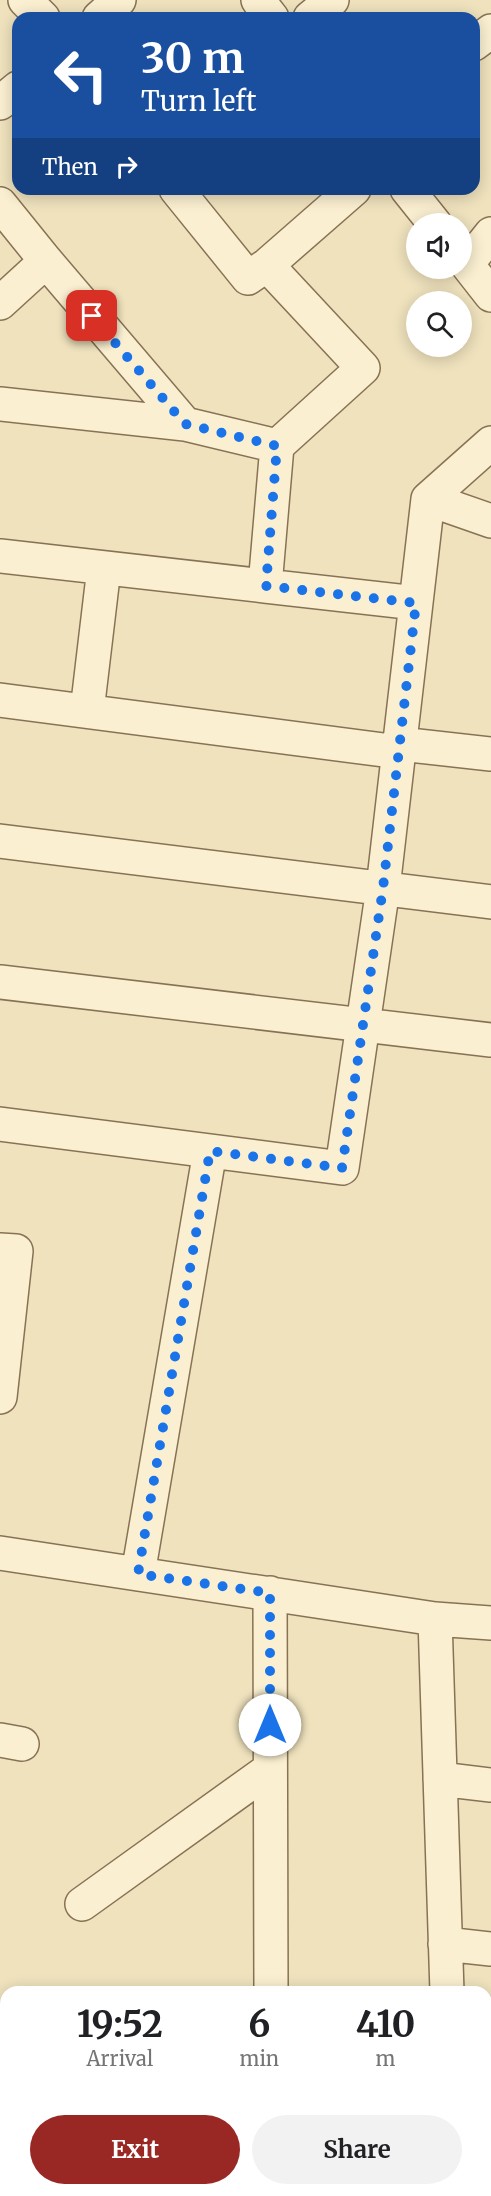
<!DOCTYPE html>
<html lang="en">
<head>
<meta charset="utf-8">
<style>
  body { margin:0; font-family:Merriweather,serif; background:#f2f2f2; color:#202124; height:100vh; display:flex; flex-direction:column; font-size:22px; white-space:nowrap }
  * { box-sizing:border-box; margin:0 }
  p { font-size:20px; color:#757577 }
  .icon { flex:none; width:33px; height:33px; fill:none; stroke:currentColor; stroke-width:2; stroke-linecap:round; stroke-linejoin:round }
  .map { position:relative; flex:1; overflow:hidden }
  .panel { position:absolute; left:0px; top:1986px; width:492px; height:210px; display:flex; flex-direction:column; background:#fff; border-radius:18px 18px 0 0; box-shadow:0 3px 15px #0003 }
  .panel>* { flex:none }
  .hud { position:absolute; left:12px; top:12px; width:468px; height:183px; border-radius:18px; box-shadow:0 3px 15px #0003; background:#1a4fa0; color:#fff; overflow:hidden }
  .controls { position:absolute; left:406px; top:213px; display:grid; gap:12px }
  .controls a { display:grid; place-items:center; width:66px; height:66px; border-radius:50%; background:#fff; box-shadow:0 3px 15px #0003; font-size:30px }
  .pin { position:absolute; display:grid; place-items:center; width:51px; height:51px; color:#fff; margin:-26px; border-radius:12px; box-shadow:0 3px 9px #0006 }
  .me { position:absolute; width:66px; margin:-33px; rotate:0deg; stroke-linejoin:round; filter:drop-shadow(0 0 4px #0008) }
  .turn { display:flex; align-items:center; gap:21px; height:126px; padding:0 30px; font-size:27px }
  .turn .icon { width:78px; height:78px; stroke-width:2.5 }
  .turn b { display:block; font-size:42px; line-height:51px }
  .then { display:flex; align-items:center; height:57px; padding:0 30px; background:#0003; gap:12px; font-size:22px }
  .eta { display:flex; justify-content:space-evenly; align-items:center; height:102px; text-align:center }
  .eta b { font-size:36px; font-weight:700; line-height:42px }
  .action { display:flex; gap:12px; margin-top:auto; padding:12px 30px }
  .action a { flex:1; height:69px; border-radius:36px; background:#992723; color:#fff; font-size:24px; font-weight:700; line-height:69px; text-align:center }
  .action a+a { background:#f2f2f2; color:#202124 }
  .map>svg:first-child { display:block }
  .lines { fill:none; stroke-linecap:round; stroke-linejoin:round }
  .minor-casing { stroke:#887256; stroke-width:36 }
  .minor { stroke:#faefd0; stroke-width:33 }
  .route { stroke:#1a73e8; stroke-width:10; stroke-dasharray:0 18 }
</style>
</head>
<body>
<div class="map">
<svg width="491" height="2196" viewBox="0 0 491 2196">
  <rect width="100%" height="100%" fill="#efe2bd"/>
  <g class="lines">
    <g class="minor-casing">
      <path id="minor" d="M25 0 43 18
        M258 0 272 18
        M99 18 119 0
        M310 18 332 0
        M474 44 491 31
        M0 103 18 88
        M176 189 248 278 267 265 354 189
        M407 189 435 224
        M0 204 46 261 185 424 277 446 363 368 267 265
        M462 258 491 295
        M467 264 491 234
        M0 303 46 261
        M0 404 185 424
        M277 446 265 586 416 603
        M428 499 491 521
        M0 556 265 586
        M0 700 399 752
        M87 711 104 568
        M400 744 491 754
        M0 841 491 902
        M0 982 491 1040
        M0 1124 342 1168 383 888 428 499 491 443
        M0 1250 16 1251 0 1397
        M0 1553 435 1619 491 1623
        M138 1574 210 1151
        M270 1593 271 1992
        M435 1619 447 1992
        M0 1740 22 1744
        M440 1779 491 1785
        M82 1904 270 1769
        M445 1944 491 1949
        M0 2036H6
        M0 2188H6
        M453 2190V2196"/>
    </g>
    <use href="#minor" class="minor"/>
  </g>
  <g class="lines">
    <path class="route" d="M92 316 185 424 277 446 266 586 416 603 383 888 342 1168 210 1151 138 1574 270 1593V1725"/>
  </g>
</svg>
<div class="controls">
<a><svg class="icon" aria-label="sound" viewBox="0 0 24 24"><path d="M4 9h4l5-4v14l-5-4H4zM17 9q2 3 0 6"/></svg></a>
<a><svg class="icon" aria-label="search" viewBox="0 0 24 24"><circle cx="10" cy="10" r="6"/><path d="M15 15l6 6"/></svg></a>
</div>
<div class="pin" style="left:92px;top:316px;background:#d93025"><svg class="icon" aria-label="arrive" viewBox="0 0 24 24"><path d="M6 21V4h12l-3 4 3 4H6"/></svg></div>
<svg class="me" style="left:270px;top:1725px" viewBox="-20 -20 40 40"><circle r="19" fill="#fff"/><path d="M0-13L10 11 0 6-10 11z" fill="#1a73e8"/></svg>
<div class="hud">
<div class="turn"><svg class="icon" aria-label="left" viewBox="0 0 24 24"><path d="M17 20v-9H6M10 6l-5 5 5 5"/></svg><div><b>30 m</b>Turn left</div></div>
<div class="then">Then<svg class="icon" aria-label="right" viewBox="0 0 24 24"><path d="M7 20v-9h11M14 6l5 5-5 5"/></svg></div>
</div>
<section class="panel">
<div class="eta">
<div><b>19:52</b><p>Arrival</p></div>
<div><b>6</b><p>min</p></div>
<div><b>410</b><p>m</p></div>
</div>
<div class="action"><a>Exit</a><a>Share</a></div>
</section>
</div>
</body>
</html>
